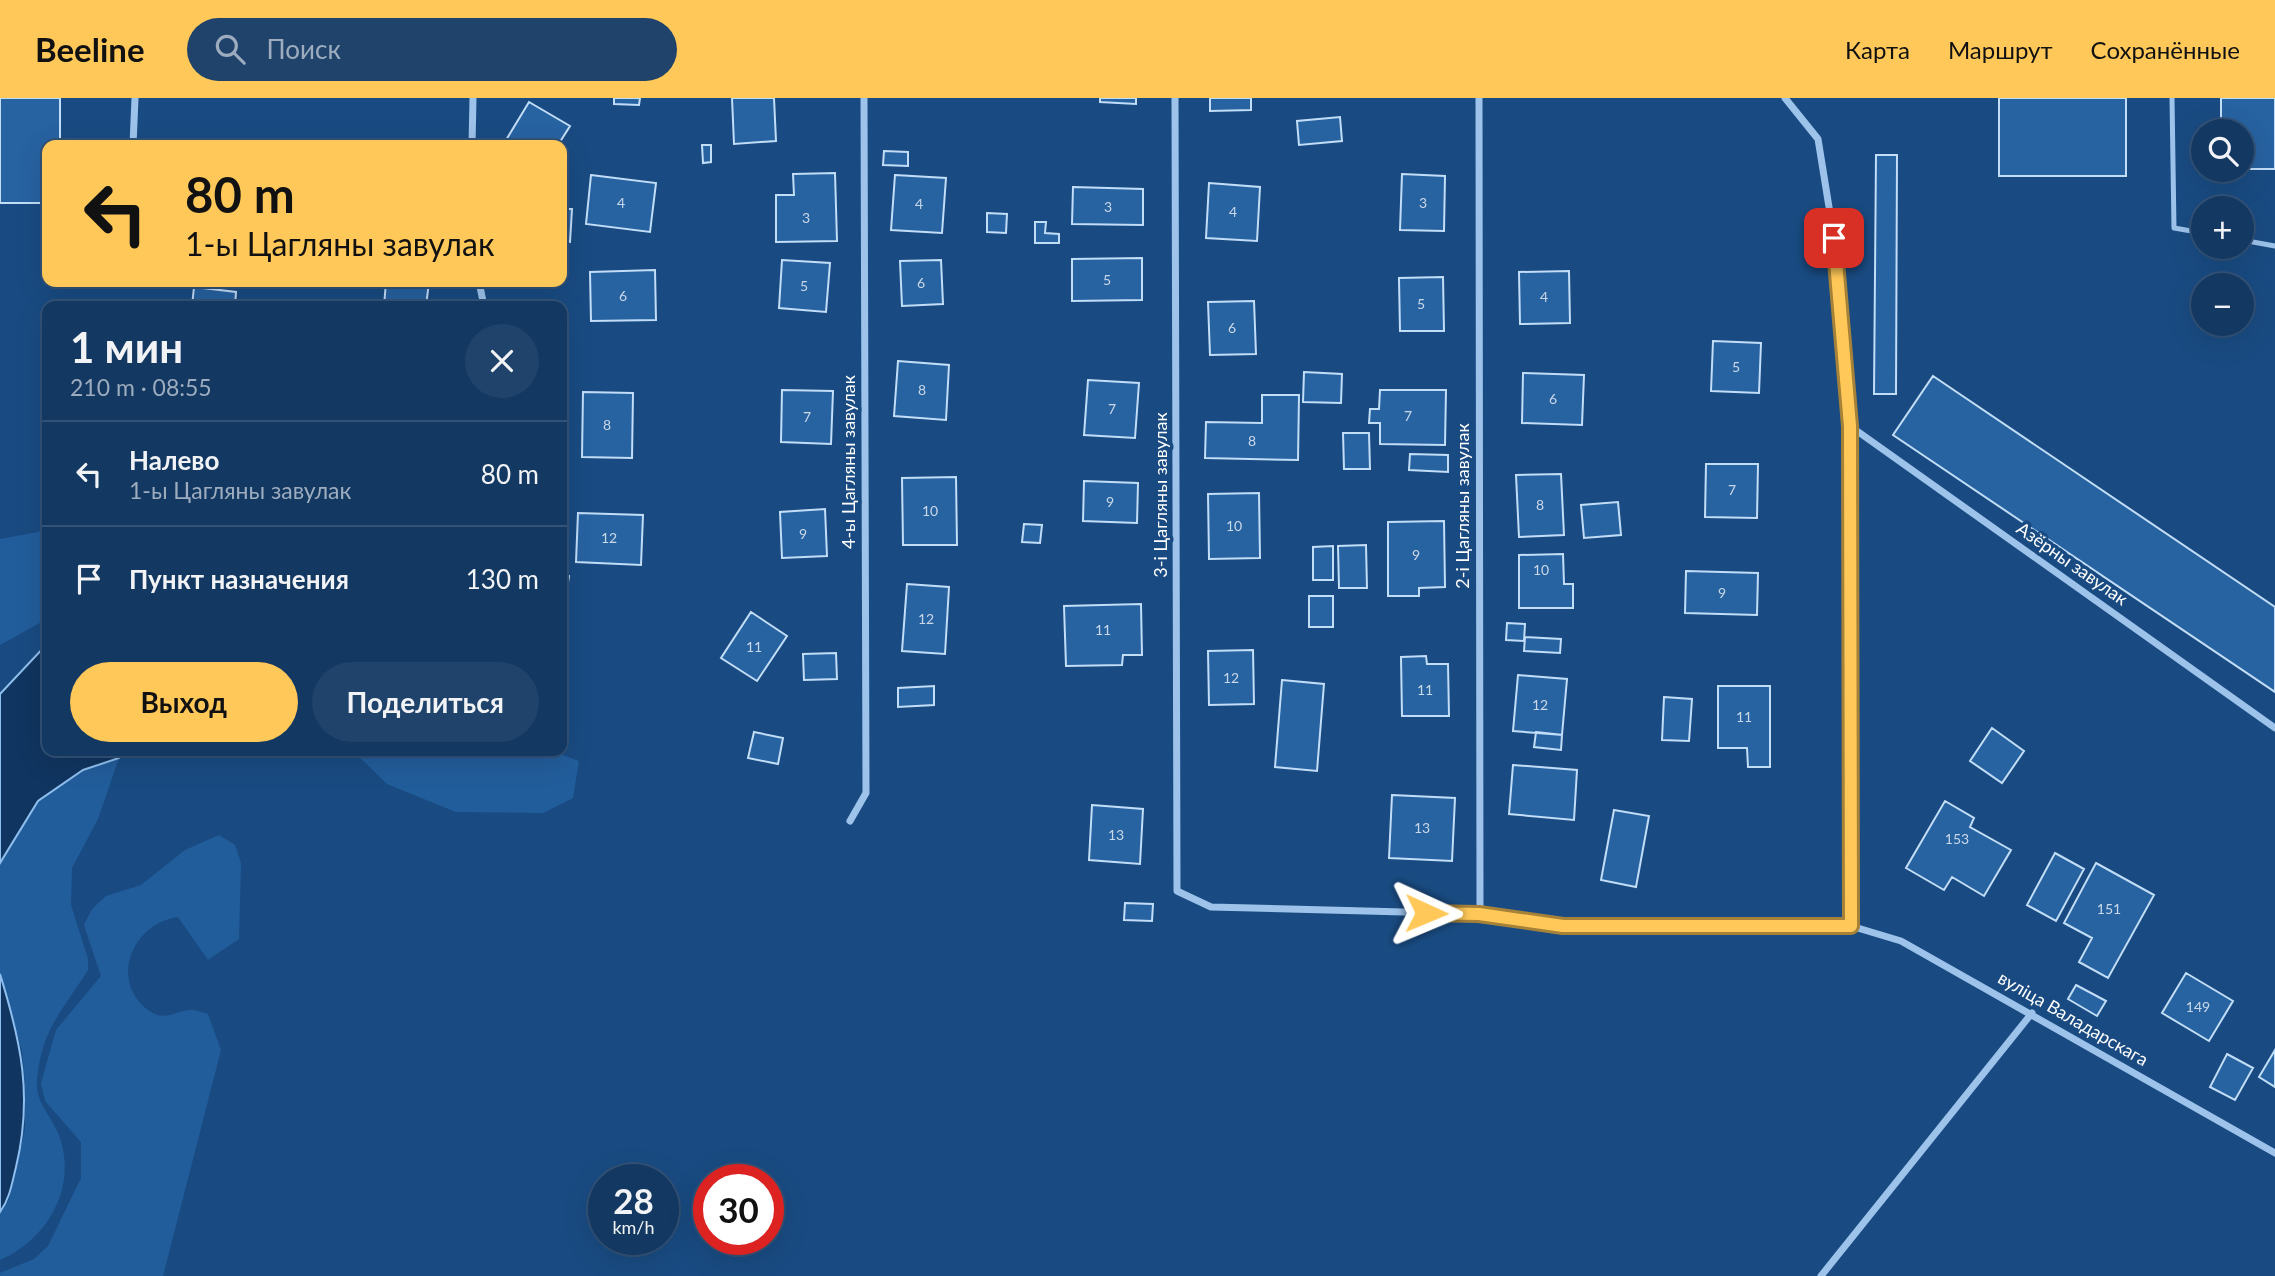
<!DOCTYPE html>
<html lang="ru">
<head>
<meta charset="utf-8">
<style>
  body { margin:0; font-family:Lato,sans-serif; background:#20436b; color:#f1f3f6; height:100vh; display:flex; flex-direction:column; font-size:26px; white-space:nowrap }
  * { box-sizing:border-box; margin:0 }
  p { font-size:23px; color:#9dacbe }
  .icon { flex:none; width:38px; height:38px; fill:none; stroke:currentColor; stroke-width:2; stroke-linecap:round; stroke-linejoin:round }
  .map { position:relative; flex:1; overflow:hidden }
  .sheet { position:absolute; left:42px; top:203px; width:525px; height:455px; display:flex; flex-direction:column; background:#133862; border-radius:14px; box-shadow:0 7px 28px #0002,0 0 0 2px #325277 }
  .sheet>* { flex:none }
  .banner { position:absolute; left:42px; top:42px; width:525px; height:147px; border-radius:14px; box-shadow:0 7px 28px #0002,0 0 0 2px #325277; background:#ffc858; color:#111; overflow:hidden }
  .fabs { position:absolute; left:2191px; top:21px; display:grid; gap:14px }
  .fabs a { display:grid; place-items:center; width:63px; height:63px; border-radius:50%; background:#133862; box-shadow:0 7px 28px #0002,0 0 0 2px #325277; font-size:35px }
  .speed { position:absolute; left:588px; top:1066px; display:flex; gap:14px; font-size:35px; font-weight:700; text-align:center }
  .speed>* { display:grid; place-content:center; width:91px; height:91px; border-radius:50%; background:#133862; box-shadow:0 7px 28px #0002,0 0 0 2px #325277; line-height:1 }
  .speed small { font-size:18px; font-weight:400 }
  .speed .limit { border:10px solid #d22; background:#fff; color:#111 }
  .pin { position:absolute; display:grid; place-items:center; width:60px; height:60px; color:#fff; margin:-30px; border-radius:14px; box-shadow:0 4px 10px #0006 }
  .me { position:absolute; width:77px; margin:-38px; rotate:91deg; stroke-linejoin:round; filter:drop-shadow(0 0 5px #0008) }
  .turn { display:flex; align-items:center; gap:24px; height:147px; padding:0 28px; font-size:32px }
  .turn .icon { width:91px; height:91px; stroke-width:2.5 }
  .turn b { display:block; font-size:49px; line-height:60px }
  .round { display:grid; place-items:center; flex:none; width:74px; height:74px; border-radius:37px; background:#20436b }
  .overview { display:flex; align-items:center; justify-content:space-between; height:119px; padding:0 28px }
  h1 { font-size:42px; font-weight:700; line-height:52px }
  .button { display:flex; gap:14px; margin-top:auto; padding:14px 28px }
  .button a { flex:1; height:80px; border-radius:42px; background:#ffc858; color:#111; font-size:28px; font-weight:700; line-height:80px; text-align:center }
  .button a+a { background:#20436b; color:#f1f3f6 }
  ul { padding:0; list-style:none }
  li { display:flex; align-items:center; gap:21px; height:105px; padding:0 28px; border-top:2px solid #325277 }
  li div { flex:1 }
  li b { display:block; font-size:26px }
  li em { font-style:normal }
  header { display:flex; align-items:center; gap:42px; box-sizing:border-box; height:98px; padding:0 35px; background:#ffc858; color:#111 }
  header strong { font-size:33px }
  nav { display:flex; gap:38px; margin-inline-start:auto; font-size:24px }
  .search { width:490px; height:63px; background:#20436b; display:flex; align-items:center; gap:18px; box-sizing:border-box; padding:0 24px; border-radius:38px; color:#9dacbe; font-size:26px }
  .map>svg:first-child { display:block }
  .green { fill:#225d9b }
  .water { fill:#103560; stroke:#8fbfee; stroke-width:2 }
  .building { fill:#2762a1; stroke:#c2ddf8; stroke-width:2 }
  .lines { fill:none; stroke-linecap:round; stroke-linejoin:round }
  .lane { stroke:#9dc3eb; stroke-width:5 }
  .street { stroke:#9dc3eb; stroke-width:7 }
  .route-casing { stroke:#a68239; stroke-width:18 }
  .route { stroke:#ffc858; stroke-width:12 }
  .labels { text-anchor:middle; stroke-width:7; stroke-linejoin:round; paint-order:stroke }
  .number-label { font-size:14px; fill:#c9d8e8 }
  .street-label { font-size:18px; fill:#fff; stroke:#194b82 }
</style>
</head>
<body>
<header>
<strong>Beeline</strong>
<div class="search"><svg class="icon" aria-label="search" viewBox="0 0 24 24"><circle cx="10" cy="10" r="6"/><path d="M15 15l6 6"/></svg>Поиск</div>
<nav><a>Карта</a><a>Маршрут</a><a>Сохранённые</a></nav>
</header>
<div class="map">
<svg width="2275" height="1178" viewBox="0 0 2275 1178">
  <rect width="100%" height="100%" fill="#194b82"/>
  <path class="green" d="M47 428V521L0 547V441L38 434Z
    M353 653H552L579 663 573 700 543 715 456 714 387 686Z
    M119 660 98 721 72 770 71 807 88 861V872C63 912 41 932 37 982 35 1004 50 1016 58 1035 79 1086 49 1141 0 1162V1114L9 1101 25 1032V985L22 953 0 876V765L38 703 83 672Z
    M219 737 235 747 241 765 239 841 208 862 178 819C132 825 107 885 151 914 166 924 178 911 192 912 197 912 203 915 208 916L221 952 163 1178H0V1175L34 1161 48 1148 81 1080V1044L45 1003 41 985 56 932 101 878 84 827 92 811 106 798 141 787 185 752Z"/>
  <path class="water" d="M47 546V653H123L119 660 83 672 38 703 0 765V596Z
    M0 876C21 944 33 998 16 1069 12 1085 10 1100 0 1114Z"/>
  <path class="building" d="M0 0H60V47H47V105H0Z
    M614 0H640L639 7 614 6Z
    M732 0H774L776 43 734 46Z
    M1100 0H1136V6L1100 4Z
    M1210 0H1251V12L1210 13Z
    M1999 0H2126V78H1999Z
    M2221 0H2275V71H2242V33H2221Z
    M529 4 570 28 558 47H503Z
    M1340 19 1342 43 1299 47 1297 23Z
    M702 47H711V64L703 65Z
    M884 53 908 54V68L883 67Z
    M1876 57H1897L1896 296H1874Z
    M835 75 837 143 776 144V97H794L793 76Z
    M1402 76 1445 78 1444 133 1400 132Z
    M591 77 656 85 650 134 586 126Z
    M895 77 946 80 942 135 891 132Z
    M1209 85 1260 89 1257 143 1206 140Z
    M1073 89 1143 91V127L1072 126Z
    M562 111H572L570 144 562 143Z
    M987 115 1007 116 1006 135 987 134Z
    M1035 124H1046L1045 135 1059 136V145H1035Z
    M1142 160V202L1072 203V161Z
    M782 162 830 165 826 214 779 210Z
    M941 162 943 206 902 208 900 163Z
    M655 172 656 222 591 223 590 174Z
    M1569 173 1570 225 1520 226 1519 174Z
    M1443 179 1444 233H1400L1399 180Z
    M386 184H429L426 208H384Z
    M194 189 236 194 235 208H192Z
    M1254 203 1256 256 1210 257 1208 204Z
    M1713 243 1761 245 1759 295 1711 293Z
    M898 263 949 267 946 322 894 318Z
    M1304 274 1342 276 1341 305 1303 304Z
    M1523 275 1584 277 1582 327 1522 325Z
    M1933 278 2275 509V594L1893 337Z
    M1088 282 1139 285 1135 340 1084 337Z
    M782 292 833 293 831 346 781 344Z
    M1380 292H1446L1445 347 1380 346V325H1369L1370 311H1379Z
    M583 294 633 295 632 360 582 359Z
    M1262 297H1299L1298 362 1205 360 1206 324 1262 325Z
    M1343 335H1369L1370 371H1344Z
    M1410 356 1448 357V374L1409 372Z
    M1706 366H1758L1757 420 1705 419Z
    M1561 376 1564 437 1519 439 1516 377Z
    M956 379 957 447H903L902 380Z
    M1084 383 1138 385 1137 425 1083 423Z
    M1259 395 1260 460 1209 461 1208 396Z
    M1618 404 1621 437 1584 440 1581 407Z
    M825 411 827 458 782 460 780 414Z
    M578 415 643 417 641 467 576 464Z
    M1444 423 1445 489 1419 490V498H1388V424Z
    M1024 426 1042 427 1040 445 1022 444Z
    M1366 447 1367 490H1339L1338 448Z
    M1333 448V482H1313V449Z
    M1563 456 1564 486H1573V510H1519V457Z
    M1686 473 1758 475 1757 517 1685 515Z
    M562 477 569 478 564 510H562Z
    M907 486 949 489 945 556 902 553Z
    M1309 498H1333V529H1309Z
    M1141 506 1142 557H1123L1122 567 1066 568 1064 508Z
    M751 514 787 538 757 583 721 560Z
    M1507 525 1525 526 1524 543 1506 542Z
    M1525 539 1561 541 1560 555 1524 553Z
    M1253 552 1254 606 1209 607 1208 553Z
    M836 555 837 581 804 582 803 556Z
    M1426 558 1427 566H1448L1449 618H1402L1401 559Z
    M1518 577 1567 581 1562 637 1513 633Z
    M1282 582 1324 586 1317 673 1275 669Z
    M934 588V607L898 609V590Z
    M1718 588H1770V669H1748L1747 650H1718Z
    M1664 599 1692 601 1689 643 1662 642Z
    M1992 630 2024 653 2002 685 1970 663Z
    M754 634 783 640 778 666 748 660Z
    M1536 634 1562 637 1561 652 1534 649Z
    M1513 667 1577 672 1574 722 1509 716Z
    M1392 697 1455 700 1452 763 1389 760Z
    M1945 703 1974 720 1970 729 2011 752 1984 798 1952 779 1944 792 1906 770Z
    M1092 707 1143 711 1140 766 1089 762Z
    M1614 712 1649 718 1636 789 1601 782Z
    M2055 755 2084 771 2056 823 2027 807Z
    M2096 765 2154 797 2108 880 2079 864 2092 840 2064 825Z
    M1125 805 1153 806 1152 823 1124 822Z
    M2186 875 2233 903 2209 943 2162 915Z
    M2076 887 2106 903 2097 918 2068 901Z
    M2275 952V989L2259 979Z
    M2227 956 2253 970 2235 1002 2210 989Z"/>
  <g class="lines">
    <path class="lane" d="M2172 0 2174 130 2203 135
      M2242 142 2275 148"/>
    <path class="street" d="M1175 0 1177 793 1211 809 1480 816 1563 828H1851L1901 843 2275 1055
      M1479 0 1480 816
      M1785 0 1818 41 1834 140 1850 328 1851 828
      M133 47 135 0
      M472 47 473 0
      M479 184 484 208
      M1850 328 2275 630
      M850 723 866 695 864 0
      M1821 1178 2032 915"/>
  </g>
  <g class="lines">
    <g class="route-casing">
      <path id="route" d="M1426 815 1479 816 1563 828H1851L1850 328 1834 140"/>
    </g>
    <use href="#route" class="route"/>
  </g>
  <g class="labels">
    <g class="number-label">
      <text x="621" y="110">4</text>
      <text x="1423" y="110">3</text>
      <text x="919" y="111">4</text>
      <text x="1108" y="114">3</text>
      <text x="1233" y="119">4</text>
      <text x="806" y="125">3</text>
      <text x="1107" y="187">5</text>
      <text x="921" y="190">6</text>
      <text x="804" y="193">5</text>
      <text x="623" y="203">6</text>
      <text x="1544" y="204">4</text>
      <text x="1421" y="211">5</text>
      <text x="1232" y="235">6</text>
      <text x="1736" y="274">5</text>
      <text x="922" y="297">8</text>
      <text x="1553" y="306">6</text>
      <text x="1112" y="316">7</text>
      <text x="1408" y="323">7</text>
      <text x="807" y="324">7</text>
      <text x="607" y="332">8</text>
      <text x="1252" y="348">8</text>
      <text x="1732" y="397">7</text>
      <text x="1110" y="409">9</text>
      <text x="1540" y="412">8</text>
      <text x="930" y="418">10</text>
      <text x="1234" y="433">10</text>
      <text x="803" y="441">9</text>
      <text x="609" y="445">12</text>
      <text x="1416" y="462">9</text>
      <text x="1541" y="477">10</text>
      <text x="1722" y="500">9</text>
      <text x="926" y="526">12</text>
      <text x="1103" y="537">11</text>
      <text x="754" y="554">11</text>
      <text x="1231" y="585">12</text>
      <text x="1425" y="597">11</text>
      <text x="1540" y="612">12</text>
      <text x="1744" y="624">11</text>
      <text x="1422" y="735">13</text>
      <text x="1116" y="742">13</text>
      <text x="1957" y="746">153</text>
      <text x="2109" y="816">151</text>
      <text x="2198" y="914">149</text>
    </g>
    <g class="street-label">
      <text transform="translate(849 364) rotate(-90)" y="6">4-ы Цагляны завулак</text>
      <text transform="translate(1161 397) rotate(-90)" y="6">3-і Цагляны завулак</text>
      <text transform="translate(1463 408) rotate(-90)" y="6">2-і Цагляны завулак</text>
      <text transform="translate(2072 466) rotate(35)" y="6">Азёрны завулак</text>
      <text transform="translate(2073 921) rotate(30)" y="6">вуліца Валадарскага</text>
    </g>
  </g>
</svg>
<div class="fabs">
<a><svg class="icon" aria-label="search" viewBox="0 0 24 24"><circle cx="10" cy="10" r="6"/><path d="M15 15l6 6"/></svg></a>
<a>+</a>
<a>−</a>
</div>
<div class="speed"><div>28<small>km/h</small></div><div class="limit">30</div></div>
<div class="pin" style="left:1834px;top:140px;background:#d93025"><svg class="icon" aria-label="arrive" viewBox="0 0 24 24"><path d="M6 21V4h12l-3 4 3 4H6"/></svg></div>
<svg class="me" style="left:1426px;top:815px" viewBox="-20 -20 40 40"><path d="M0-17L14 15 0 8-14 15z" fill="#ffc858" stroke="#fff" stroke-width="4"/></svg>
<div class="banner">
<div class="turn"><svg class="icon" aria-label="left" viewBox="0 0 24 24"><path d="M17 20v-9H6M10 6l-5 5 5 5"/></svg><div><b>80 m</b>1-ы Цагляны завулак</div></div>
</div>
<section class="sheet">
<div class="overview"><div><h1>1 мин</h1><p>210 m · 08:55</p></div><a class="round"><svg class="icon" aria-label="close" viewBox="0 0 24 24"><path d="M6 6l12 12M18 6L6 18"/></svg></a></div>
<ul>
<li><svg class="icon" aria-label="left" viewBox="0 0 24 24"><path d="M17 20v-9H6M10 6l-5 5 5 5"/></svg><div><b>Налево</b><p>1-ы Цагляны завулак</p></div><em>80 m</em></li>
<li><svg class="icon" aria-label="arrive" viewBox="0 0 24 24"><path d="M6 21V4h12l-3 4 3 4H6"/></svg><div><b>Пункт назначения</b></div><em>130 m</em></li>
</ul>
<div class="button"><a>Выход</a><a>Поделиться</a></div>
</section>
</div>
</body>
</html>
